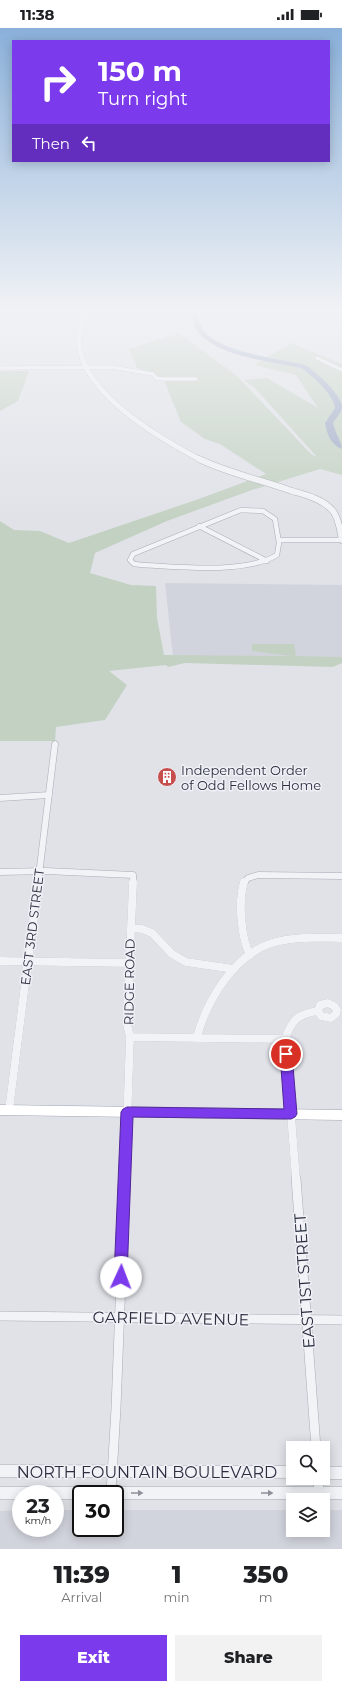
<!DOCTYPE html>
<html lang="en">
<head>
<meta charset="utf-8">
<style>
  body { margin:0; font-family:Montserrat,sans-serif; background:#f2f2f2; color:#202124; height:100vh; display:flex; flex-direction:column; font-size:15px; white-space:nowrap }
  * { box-sizing:border-box; margin:0 }
  p { font-size:13px; color:#757577 }
  .icon { flex:none; width:22px; height:22px; fill:none; stroke:currentColor; stroke-width:2; stroke-linecap:round; stroke-linejoin:round }
  .map { position:relative; height:1521px; overflow:hidden }
  .panel { display:flex; flex-direction:column; background:#fff; flex:1 }
  .panel>* { flex:none }
  .guide { position:absolute; left:12px; top:12px; width:318px; height:122px; border-radius:0px; box-shadow:0 2px 10px #0003; background:#7c3aed; color:#fff; overflow:hidden }
  .buttons { position:absolute; left:286px; top:1413px; display:grid; gap:8px }
  .buttons a { display:grid; place-items:center; width:44px; height:44px; border-radius:0px; background:#fff; box-shadow:0 2px 10px #0003; font-size:20px }
  .speed { position:absolute; left:12px; top:1457px; display:flex; gap:8px; font-size:20px; font-weight:700; text-align:center }
  .speed>* { display:grid; place-content:center; width:52px; height:52px; border-radius:50%; background:#fff; box-shadow:0 2px 10px #0003; line-height:1 }
  .speed small { font-size:10px; font-weight:400 }
  .speed .limit { border:2px solid #111; border-radius:6px; background:#fff; color:#111 }
  .pin { position:absolute; display:grid; place-items:center; width:34px; height:34px; color:#fff; margin:-17px; border:2px solid #fff; border-radius:50%; box-shadow:0 1px 4px #0007 }
  .me { position:absolute; width:44px; margin:-22px; rotate:2deg; stroke-linejoin:round; filter:drop-shadow(0 0 3px #0008) }
  .turn { display:flex; align-items:center; gap:14px; height:84px; padding:0 20px; font-size:18px }
  .turn .icon { width:52px; height:52px; stroke-width:2.5 }
  .turn b { display:block; font-size:28px; line-height:34px }
  .then { display:flex; align-items:center; height:38px; padding:0 20px; background:#0003; gap:8px; font-size:15px }
  .eta { display:flex; justify-content:space-evenly; align-items:center; height:68px; text-align:center }
  .eta b { font-size:24px; font-weight:800; line-height:28px }
  .primary-button { display:flex; gap:8px; margin-top:auto; padding:8px 20px }
  .primary-button a { flex:1; height:46px; border-radius:0px; background:#7c3aed; color:#fff; font-size:16px; font-weight:800; line-height:46px; text-align:center }
  .primary-button a+a { background:#f2f2f2; color:#202124 }
  .status { display:flex; justify-content:space-between; align-items:center; height:28px; padding:0 20px; background:#fff; direction:ltr }
  .status svg { height:11px; fill:currentColor }
  .map>svg:first-child { display:block }
  .built { fill:#d2d4dd }
  .green { fill:#c3d1c2 }
  .lines { fill:none; stroke-linecap:round; stroke-linejoin:round }
  .river { fill:#9daac6; fill-rule:evenodd }
  .minor-far4-casing { stroke:#a9acb5; stroke-width:4 }
  .minor-far3-casing { stroke:#a9acb5; stroke-width:5.5 }
  .minor-far2-casing { stroke:#a9acb5; stroke-width:7 }
  .minor-far1-casing { stroke:#a9acb5; stroke-width:8 }
  .minor-casing { stroke:#a9acb5; stroke-width:10 }
  .tertiary-far2-casing { stroke:#a9acb5; stroke-width:5.5 }
  .tertiary-far1-casing { stroke:#a9acb5; stroke-width:7 }
  .tertiary-casing { stroke:#a9acb5; stroke-width:13 }
  .primary-casing { stroke:#a0a4b3; stroke-width:1 }
  .minor-far4 { stroke:#f2f3f7; stroke-width:3.5 }
  .minor-far3 { stroke:#f2f3f7; stroke-width:4.5 }
  .minor-far2 { stroke:#f2f3f7; stroke-width:6 }
  .minor-far1 { stroke:#f2f3f7; stroke-width:8 }
  .minor { stroke:#f2f3f7; stroke-width:9 }
  .tertiary-far2 { stroke:#f2f3f7; stroke-width:5 }
  .tertiary-far1 { stroke:#f2f3f7; stroke-width:6 }
  .tertiary { stroke:#f2f3f7; stroke-width:12 }
  .primary { fill:#fff; fill-rule:evenodd }
  .oneway { fill:#8e909a }
  .route { fill:#7c3aed; stroke:#51269a }
  .labels { text-anchor:middle; stroke-width:3; stroke-linejoin:round; paint-order:stroke }
  .poi-label { font-size:13px; fill:#2a2e3e; stroke:#eff1f6; text-anchor:start }
  .street-label { font-size:13px; fill:#2a2e3e; stroke:#eff1f6 }
  .near-street-label { font-size:16px; fill:#2a2e3e; stroke:#eff1f6 }
</style>
</head>
<body>
<div class="status"><b>11:38</b><svg viewBox="0 0 49 12"><path d="M0 12V9h3v3zM5 12V6h3v6zM10 12V3h3v9zM15 12V0h3v12zM26 1h20v11H26zM47 4h2v5h-2z"/></svg></div>
<div class="map">
<svg width="342" height="1521" viewBox="0 0 342 1521">
  <rect width="100%" height="100%" fill="#e0e2e8"/>
  <path class="built" d="M165 555 342 557V630L173 629Z
    M21 1482V1500H55V1482H81V1500H115V1482H293V1502H323V1482H342V1521H0V1483Z"/>
  <path class="green" d="M121 281H171L170 291 142 289Z
    M179 305 237 348 311 426 317 429 254 359 244 352 267 350 318 380 296 347 254 337 291 315 342 336V447L320 441 252 462 167 493 95 525 90 545 131 557 156 558 157 590 164 627 291 628 252 623V616H294L296 627 294 628 340 629 342 630V635L333 639 185 635 168 639 166 637 109 643 127 657 105 692 56 699 55 713H0V493L14 502 40 503 69 515 199 471 266 446 220 416 205 411 181 394 163 350 137 340 129 321Z
    M0 343H29L18 373 0 383Z"/>
  <g class="lines">
    <path class="river" d="M190 281H196C199 288 199 296 203 302 220 325 278 330 305 337 315 343 342 367 342 379 342 384 336 390 333 395 335 405 342 415 342 421 331 417 327 406 325 395L335 380C334 367 312 347 301 340 273 334 213 328 197 302 193 296 193 288 190 281Z"/>
    <g class="minor-far4-casing">
      <path id="minor-far4" d="M317 330 342 342
        M0 340 111 339 153 346 156 350 161 351H196"/>
    </g>
    <g class="minor-far3-casing">
      <path id="minor-far3" d="M241 482 263 483 275 491 279 515 277 527C246 546 179 539 143 537L134 536 130 532 133 526Z
        M199 498 267 533
        M279 512H342"/>
    </g>
    <g class="minor-far2-casing">
      <path id="minor-far2" d="M0 770 49 767
        M0 844 46 843 133 847V855
        M38 855 55 716
        M244 855 248 850 258 847 342 848"/>
    </g>
    <g class="minor-far1-casing">
      <path id="minor-far1" d="M244 854C238 873 241 910 250 927
        M131 900 142 901 152 905 172 926 186 934 234 941
        M0 933 129 935
        M328 975 334 978 337 982 336 986 331 990 321 988 318 983 320 977Z
        M130 1009 285 1011
        M197 1009C207 972 234 927 272 915 294 908 319 910 342 910
        M9 1082 38 854
        M125 1151 130 1009 127 996 133 854
        M296 1151 285 1011C292 992 297 986 318 983"/>
    </g>
    <g class="minor-casing">
      <path id="minor" d="M296 1150 316 1420
        M0 1288 342 1292
        M318 1450 319 1465
        M111 1465 116 1380 125 1150"/>
    </g>
    <g class="tertiary-far2-casing">
      <path id="tertiary-far2" d="M87 281C82 294 76 308 80 322 89 369 161 411 201 432"/>
    </g>
    <g class="tertiary-far1-casing">
      <path id="tertiary-far1" d="M199 431C228 445 261 452 292 463 306 467 323 471 333 483 339 491 340 502 342 512"/>
    </g>
    <g class="tertiary-casing">
      <path id="tertiary" d="M0 1443 293 1444
        M323 1445H342
        M0 1465H342"/>
    </g>
    <g class="primary-casing">
      <path id="primary" d="M0 1077 342 1082V1092L0 1087Z"/>
    </g>
    <use href="#minor-far4" class="minor-far4"/>
    <use href="#minor-far3" class="minor-far3"/>
    <use href="#minor-far2" class="minor-far2"/>
    <use href="#minor-far1" class="minor-far1"/>
    <use href="#minor" class="minor"/>
    <use href="#tertiary-far2" class="tertiary-far2"/>
    <use href="#tertiary-far1" class="tertiary-far1"/>
    <use href="#tertiary" class="tertiary"/>
    <use href="#primary" class="primary"/>
  </g>
  <defs><path id="oneway-solid" d="M-6-.8H1V-3.2L6.5 0L1 3.2V.8H-6Z"/></defs>
  <g class="oneway">
    <use href="#oneway-solid" transform="translate(137 1465)"/>
    <use href="#oneway-solid" transform="translate(267 1465)"/>
  </g>
  <linearGradient id="sky" x2="0" y2="1"><stop stop-color="#8ab0da"/><stop offset="0.57" stop-color="#f1f2f5"/><stop offset="1" stop-color="#f1f2f5" stop-opacity="0"/></linearGradient>
  <rect width="342" height="494" fill="url(#sky)"/>
  <path class="route" d="M286 1022 290 1023 292 1026 297 1086 295 1089 291 1091 133 1089 127 1249 125 1253 121 1255 116 1253 114 1249 121 1084 123 1081 127 1079 284 1081 280 1026 282 1023Z"/>
  <defs>
    <g id="building-disc" transform="scale(1)"><circle r="9.5" fill="#c64e4c" stroke="#eff1f6"/><path d="M-4-6H4V6H1V3H-1V6H-4ZM-2.5-4.3h1.7v1.8h-1.7ZM.8-4.3h1.7v1.8H.8ZM-2.5-1h1.7V.8h-1.7ZM.8-1h1.7V.8H.8Z" fill="#fff"/></g>
  </defs>
  <g fill-rule="evenodd">
    <use href="#building-disc" x="167" y="749"/>
  </g>
  <g class="labels">
    <g class="poi-label">
      <text x="181" y="747">Independent Order<tspan x="181" dy="15">of Odd Fellows Home</tspan></text>
    </g>
    <g class="street-label">
      <text transform="translate(32 899) rotate(-83)" y="5">EAST 3RD STREET</text>
      <text transform="translate(129 954) rotate(-89)" y="5">RIDGE ROAD</text>
    </g>
    <g class="near-street-label">
      <text transform="translate(304 1253) rotate(-94)" y="6">EAST 1ST STREET</text>
      <text transform="translate(171 1290) rotate(1)" y="6">GARFIELD AVENUE</text>
      <text x="147" y="1450">NORTH FOUNTAIN BOULEVARD</text>
    </g>
  </g>
</svg>
<div class="buttons">
<a><svg class="icon" aria-label="search" viewBox="0 0 24 24"><circle cx="10" cy="10" r="6"/><path d="M15 15l6 6"/></svg></a>
<a><svg class="icon" aria-label="layers" viewBox="0 0 24 24"><path d="M12 4l9 5-9 5-9-5zM3 14l9 5 9-5"/></svg></a>
</div>
<div class="speed"><div>23<small>km/h</small></div><div class="limit">30</div></div>
<div class="pin" style="left:286px;top:1026px;background:#d93025"><svg class="icon" aria-label="arrive" viewBox="0 0 24 24"><path d="M6 21V4h12l-3 4 3 4H6"/></svg></div>
<svg class="me" style="left:121px;top:1249px" viewBox="-20 -20 40 40"><circle r="19" fill="#fff"/><path d="M0-13L10 11 0 6-10 11z" fill="#7c3aed"/></svg>
<div class="guide">
<div class="turn"><svg class="icon" aria-label="right" viewBox="0 0 24 24"><path d="M7 20v-9h11M14 6l5 5-5 5"/></svg><div><b>150 m</b>Turn right</div></div>
<div class="then">Then<svg class="icon" aria-label="left" viewBox="0 0 24 24"><path d="M17 20v-9H6M10 6l-5 5 5 5"/></svg></div>
</div>
</div>
<section class="panel">
<div class="eta">
<div><b>11:39</b><p>Arrival</p></div>
<div><b>1</b><p>min</p></div>
<div><b>350</b><p>m</p></div>
</div>
<div class="primary-button"><a>Exit</a><a>Share</a></div>
</section>
</body>
</html>
